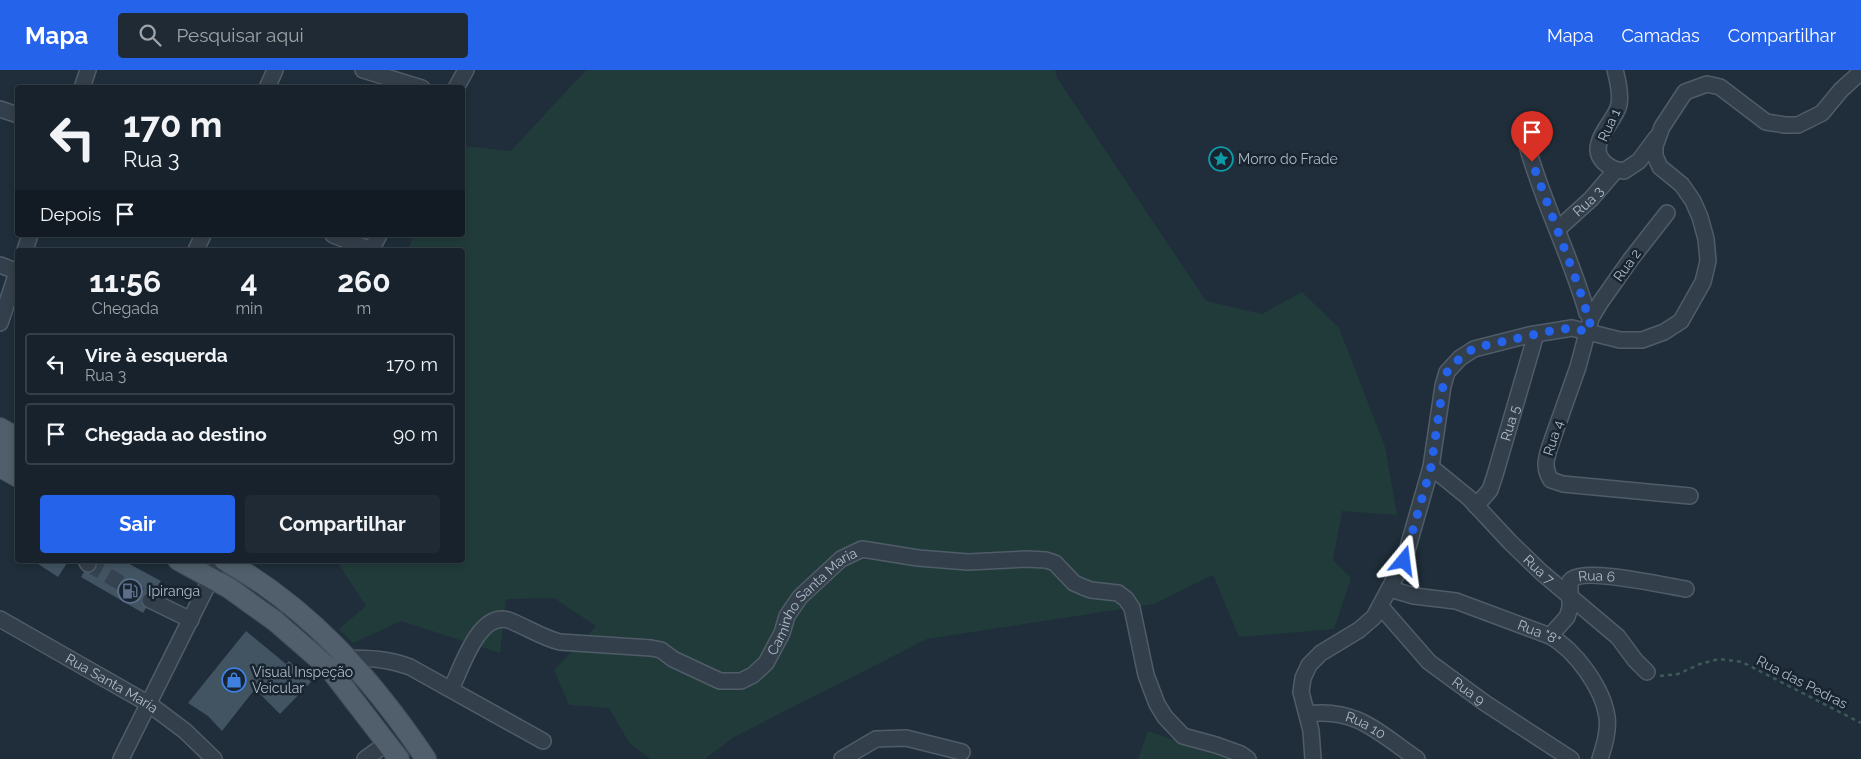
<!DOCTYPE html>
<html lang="pt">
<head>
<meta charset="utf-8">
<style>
  body { margin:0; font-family:Raleway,sans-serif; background:#202a34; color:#f1f3f6; height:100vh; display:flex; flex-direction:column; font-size:19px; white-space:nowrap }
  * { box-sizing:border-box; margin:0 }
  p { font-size:16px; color:#9ea4a9 }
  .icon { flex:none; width:28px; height:28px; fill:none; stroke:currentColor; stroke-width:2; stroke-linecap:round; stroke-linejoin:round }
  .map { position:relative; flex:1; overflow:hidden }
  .panel { position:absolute; left:15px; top:178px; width:450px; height:315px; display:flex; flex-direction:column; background:#17222c; border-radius:5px; box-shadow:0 2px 8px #0003,0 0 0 1px #363f48 }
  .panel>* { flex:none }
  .top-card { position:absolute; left:15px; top:15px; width:450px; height:152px; border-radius:5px; box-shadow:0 2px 8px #0003,0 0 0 1px #363f48; background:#17222c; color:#f1f3f6; overflow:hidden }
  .pin { position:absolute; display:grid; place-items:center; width:42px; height:42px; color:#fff; margin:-51px -21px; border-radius:50% 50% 50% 0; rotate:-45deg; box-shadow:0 0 5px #0007 }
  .pin .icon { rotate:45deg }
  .me { position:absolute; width:55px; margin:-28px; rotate:16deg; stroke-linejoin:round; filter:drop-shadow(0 0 4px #0008) }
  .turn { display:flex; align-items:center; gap:18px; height:105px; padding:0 25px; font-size:22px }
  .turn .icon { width:65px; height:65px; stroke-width:2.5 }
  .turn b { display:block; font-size:35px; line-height:42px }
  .then { display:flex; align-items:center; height:48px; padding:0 25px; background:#0003; gap:10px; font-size:19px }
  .eta { display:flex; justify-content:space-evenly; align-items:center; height:85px; text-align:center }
  .eta b { font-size:30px; font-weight:700; line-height:35px }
  .button { display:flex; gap:10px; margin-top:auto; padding:10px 25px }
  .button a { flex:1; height:58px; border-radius:5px; background:#2563eb; color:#fff; font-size:20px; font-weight:700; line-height:58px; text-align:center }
  .button a+a { background:#202a34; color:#f1f3f6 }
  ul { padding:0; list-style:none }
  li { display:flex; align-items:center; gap:15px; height:62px; margin:0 10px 8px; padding:0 15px; border:2px solid #363f48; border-radius:5px }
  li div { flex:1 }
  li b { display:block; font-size:19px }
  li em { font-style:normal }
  header { display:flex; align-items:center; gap:30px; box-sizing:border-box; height:70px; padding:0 25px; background:#2563eb; color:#fff }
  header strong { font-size:24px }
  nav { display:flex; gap:28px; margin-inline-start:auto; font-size:18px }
  .search { width:350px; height:45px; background:#202a34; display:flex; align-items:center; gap:12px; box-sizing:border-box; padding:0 18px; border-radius:5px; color:#9ea4a9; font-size:19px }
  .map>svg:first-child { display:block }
  .green { fill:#213b3b }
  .building { fill:#425462 }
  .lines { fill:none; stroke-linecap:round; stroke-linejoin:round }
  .minor-tunnel { stroke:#34434f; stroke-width:15; stroke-dasharray:15 8; stroke-linecap:butt }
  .minor-casing { stroke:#505d68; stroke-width:18 }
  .major-casing { stroke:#3f4b57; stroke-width:22 }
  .path { stroke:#3f5858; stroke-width:2.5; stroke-dasharray:4 4; stroke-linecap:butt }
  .minor { stroke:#333f4b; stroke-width:15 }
  .major { stroke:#505f6b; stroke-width:20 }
  .route { stroke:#2563eb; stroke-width:9; stroke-dasharray:0 16.2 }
  .labels { text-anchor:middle; stroke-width:5; stroke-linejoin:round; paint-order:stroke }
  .street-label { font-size:14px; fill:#adbac7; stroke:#18242f }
  .poi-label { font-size:14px; fill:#adbac7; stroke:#18242f; text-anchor:start }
</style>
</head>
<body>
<header>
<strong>Mapa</strong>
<div class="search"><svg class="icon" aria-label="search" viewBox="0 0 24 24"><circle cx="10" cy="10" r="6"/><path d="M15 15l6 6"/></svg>Pesquisar aqui</div>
<nav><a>Mapa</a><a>Camadas</a><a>Compartilhar</a></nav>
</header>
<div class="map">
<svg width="1861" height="689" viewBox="0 0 1861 689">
  <rect width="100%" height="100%" fill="#1f2e3a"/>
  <path class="green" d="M586 0H1055L1057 8 1206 231 1262 244 1302 222 1339 258 1385 377 1397 445 1342 441 1333 490 1351 508 1334 559 1239 567 1213 505 1154 534 927 569 734 667 705 689H651L630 674 609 638 569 635 554 600 596 556 554 528 506 529 500 583 401 551 353 573 339 559 366 536 336 490H462V180H407L415 165H462V80L464 76 511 81Z
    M1148 661 1229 689H1138Z"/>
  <path class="building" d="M32 490H69L58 507Z
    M96 490H122L161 511 155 522 149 521 142 525 141 531 146 538 143 543 81 507 84 502 92 503 96 500 97 495Z
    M246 561 286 594 289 591 311 612 280 644 255 619 222 661 208 646 188 633Z"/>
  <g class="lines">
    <path class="minor-tunnel" d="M88 494 150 530"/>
    <g class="minor-casing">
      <g id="minor">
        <path d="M363 0 422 18"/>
        <path d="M1615 0C1618 11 1621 23 1619 35 1615 49 1602 60 1599 73 1594 89 1610 100 1624 101L1639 91 1656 68"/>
        <path d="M82 18 88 0"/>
        <path d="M267 18 275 0"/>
        <path d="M456 18 466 0"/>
        <path d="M0 39 18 45"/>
        <path d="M1528 79C1544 135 1571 187 1587 243L1591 248"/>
        <path d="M1667 143 1631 189 1600 233 1591 248 1578 297 1550 376C1546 389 1543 398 1551 410L1563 414 1690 426"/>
        <path id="s1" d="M1558 159 1591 129 1616 100"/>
        <path d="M333 165 371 180"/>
        <path d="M25 180 30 165"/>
        <path d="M196 180 203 165"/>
        <path d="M371 180 379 165"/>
        <path d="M0 195 18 202"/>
        <path d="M0 253 18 200"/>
        <path id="s2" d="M1431 397 1469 428 1510 472 1541 502 1618 567 1635 590 1647 602"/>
        <path id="s3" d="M1476 436 1490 420 1495 405 1536 264"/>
        <path d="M86 490 88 494"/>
        <path id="s4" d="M1390 519 1414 526 1456 531 1550 566C1575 580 1603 618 1607 647 1609 661 1604 676 1600 689"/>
        <path d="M150 530 191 550"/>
        <path id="s5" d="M1381 537 1429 592 1485 633 1571 689"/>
        <path id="s6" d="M0 549 149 634 185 661 214 689"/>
        <path id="s7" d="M1550 566 1567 547 1570 538V511C1582 496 1666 516 1686 519"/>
        <path d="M347 588C369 588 389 589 410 597L543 671"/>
        <path id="s8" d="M451 619C462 598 479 538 511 551 528 558 543 568 560 572L651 578 661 580 673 589 720 611H741L753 605 766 593 782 563 787 546 800 527 841 489 862 479 918 488 968 492 1026 489 1046 490 1055 493 1074 513 1083 517 1091 520 1118 523 1126 529 1132 538 1146 605 1157 634 1165 647 1183 666 1216 675 1241 684 1248 689"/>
        <path id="s9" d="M1307 644C1356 637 1379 663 1417 689"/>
        <path d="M121 689 220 490"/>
        <path d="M365 689 387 673"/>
        <path d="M842 689 876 669 906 668 962 682"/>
        <path d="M1313 689 1311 661 1301 622 1303 608 1309 595 1321 583 1359 560 1374 547 1404 491 1431 397 1443 316 1447 302 1460 288 1474 279 1529 265 1572 258 1620 270H1642L1664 262 1681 251 1703 212 1708 191 1706 169 1700 147 1693 131 1682 115 1660 97 1655 86V76L1662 57 1685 22 1707 14 1720 17 1766 52 1785 55H1798L1822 43 1841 20 1861 2"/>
      </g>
    </g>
    <g class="major-casing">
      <path id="major" d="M0 358 18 368
        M0 379 18 389
        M0 397 18 407
        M178 490 229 518 275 551 329 598 399 689
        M224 490C310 538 372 609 426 689"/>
    </g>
    <path class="path" d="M1660 606 1678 604 1700 594 1719 589 1742 592 1861 653"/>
    <use href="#minor" class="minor"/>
    <use href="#major" class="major"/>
  </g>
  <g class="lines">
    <path class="route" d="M1404 491 1431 397 1443 316 1447 302 1460 288 1474 278 1555 260 1572 258 1588 262 1591 248 1587 243 1578 215 1532 92"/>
  </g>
  <defs>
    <g id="sight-ring" transform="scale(1.25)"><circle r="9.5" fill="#18242f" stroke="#0f9aa8" stroke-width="1.5"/><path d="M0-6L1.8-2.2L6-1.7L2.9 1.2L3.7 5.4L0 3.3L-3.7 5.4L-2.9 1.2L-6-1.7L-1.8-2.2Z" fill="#0f9aa8"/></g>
    <g id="fuel-ring" transform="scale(1.25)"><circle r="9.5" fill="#18242f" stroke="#5c6f8a" stroke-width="1.5"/><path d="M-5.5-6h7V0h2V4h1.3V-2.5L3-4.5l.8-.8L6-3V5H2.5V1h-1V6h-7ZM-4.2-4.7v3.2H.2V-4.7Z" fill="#5c6f8a"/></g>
    <g id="shop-ring" transform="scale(1.25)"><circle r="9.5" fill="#18242f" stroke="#3f7fe0" stroke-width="1.5"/><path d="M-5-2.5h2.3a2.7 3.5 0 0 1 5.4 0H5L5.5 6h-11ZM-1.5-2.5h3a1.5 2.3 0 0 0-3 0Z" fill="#3f7fe0"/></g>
  </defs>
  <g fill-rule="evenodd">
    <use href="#sight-ring" x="1221" y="89"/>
    <use href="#fuel-ring" x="130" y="521"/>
    <use href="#shop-ring" x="234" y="610"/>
  </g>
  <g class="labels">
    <g class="street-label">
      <text transform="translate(1609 55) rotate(-65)" y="5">Rua 1</text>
      <text dy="5" stroke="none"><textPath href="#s1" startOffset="41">Rua 3</textPath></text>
      <text transform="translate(1627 195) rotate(-54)" y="5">Rua 2</text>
      <text dy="5" stroke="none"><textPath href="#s3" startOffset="91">Rua 5</textPath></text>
      <text transform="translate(1553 368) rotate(-72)" y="5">Rua 4</text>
      <text dy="5" stroke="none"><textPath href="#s2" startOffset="149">Rua 7</textPath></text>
      <text dy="5" stroke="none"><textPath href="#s7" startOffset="90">Rua 6</textPath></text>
      <text dy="5" stroke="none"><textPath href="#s8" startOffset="452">Caminho Santa Maria</textPath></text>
      <text dy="5" stroke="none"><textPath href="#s4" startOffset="156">Rua "8"</textPath></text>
      <text transform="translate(1802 612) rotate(27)" y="5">Rua das Pedras</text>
      <text dy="5" stroke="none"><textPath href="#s6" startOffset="129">Rua Santa Maria</textPath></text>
      <text dy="5" stroke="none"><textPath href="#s5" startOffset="122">Rua 9</textPath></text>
      <text dy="5" stroke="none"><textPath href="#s9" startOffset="61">Rua 10</textPath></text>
    </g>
    <g class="poi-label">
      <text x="1238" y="94">Morro do Frade</text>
      <text x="148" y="526">Ipiranga</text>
      <text x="252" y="607">Visual Inspeção<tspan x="252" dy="16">Veicular</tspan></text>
    </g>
  </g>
</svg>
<div class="pin" style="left:1532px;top:92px;background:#d93025"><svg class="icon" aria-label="arrive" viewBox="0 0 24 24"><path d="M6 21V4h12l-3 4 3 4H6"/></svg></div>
<svg class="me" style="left:1404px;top:491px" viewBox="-20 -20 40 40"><path d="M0-17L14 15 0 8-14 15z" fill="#2563eb" stroke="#fff" stroke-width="4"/></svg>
<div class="top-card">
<div class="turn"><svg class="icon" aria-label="left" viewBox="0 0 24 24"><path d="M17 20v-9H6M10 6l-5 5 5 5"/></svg><div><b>170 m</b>Rua 3</div></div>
<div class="then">Depois<svg class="icon" aria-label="arrive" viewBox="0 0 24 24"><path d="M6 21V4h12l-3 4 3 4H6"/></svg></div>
</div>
<section class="panel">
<div class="eta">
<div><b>11:56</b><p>Chegada</p></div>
<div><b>4</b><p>min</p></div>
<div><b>260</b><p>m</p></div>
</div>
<ul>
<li><svg class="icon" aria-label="left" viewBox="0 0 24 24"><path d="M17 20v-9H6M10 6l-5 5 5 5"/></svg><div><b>Vire à esquerda</b><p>Rua 3</p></div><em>170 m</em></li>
<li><svg class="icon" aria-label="arrive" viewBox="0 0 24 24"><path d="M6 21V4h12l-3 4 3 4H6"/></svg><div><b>Chegada ao destino</b></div><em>90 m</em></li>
</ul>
<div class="button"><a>Sair</a><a>Compartilhar</a></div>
</section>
</div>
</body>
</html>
